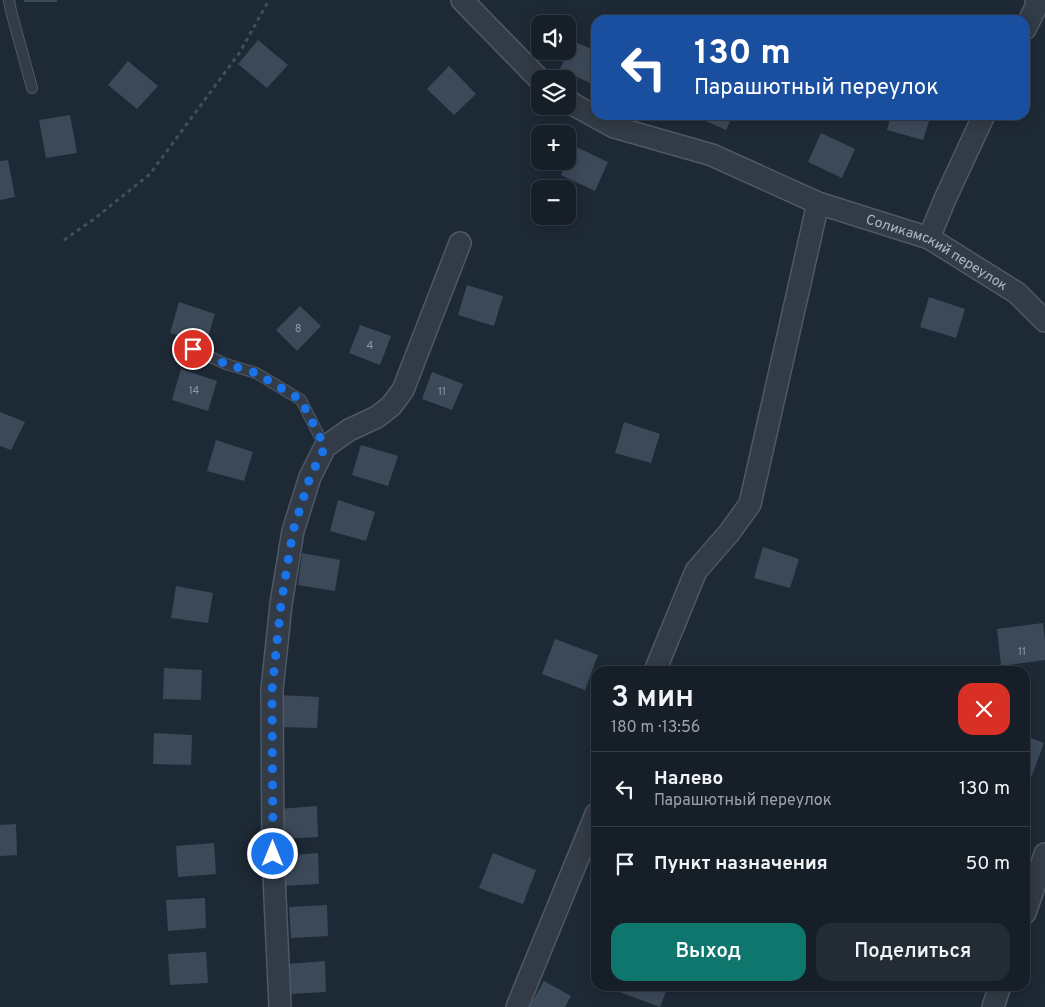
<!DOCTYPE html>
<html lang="ru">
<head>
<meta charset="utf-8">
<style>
  body { margin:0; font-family:Overpass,sans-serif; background:#232c34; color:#f1f3f6; height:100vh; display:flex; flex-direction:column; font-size:19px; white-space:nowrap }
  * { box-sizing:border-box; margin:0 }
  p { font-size:16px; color:#9ea2a8 }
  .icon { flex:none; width:28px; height:28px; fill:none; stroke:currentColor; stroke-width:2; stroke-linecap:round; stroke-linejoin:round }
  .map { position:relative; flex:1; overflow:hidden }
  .panel { position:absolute; left:591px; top:666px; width:439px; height:325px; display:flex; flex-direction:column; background:#161f28; border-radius:15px; box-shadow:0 2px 12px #0003,0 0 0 1px #353d45 }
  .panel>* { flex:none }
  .banner { position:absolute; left:591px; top:15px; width:439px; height:105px; border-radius:15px; box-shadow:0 2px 12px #0003,0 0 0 1px #353d45; background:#1a4fa0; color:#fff; overflow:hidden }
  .fabs { position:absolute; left:531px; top:15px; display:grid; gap:10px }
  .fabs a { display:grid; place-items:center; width:45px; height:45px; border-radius:10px; background:#161f28; box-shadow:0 2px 12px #0003,0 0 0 1px #353d45; font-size:25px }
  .pin { position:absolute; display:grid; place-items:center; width:42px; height:42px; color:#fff; margin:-21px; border:2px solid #fff; border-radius:50%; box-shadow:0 1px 5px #0007 }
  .me { position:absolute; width:55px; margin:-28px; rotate:0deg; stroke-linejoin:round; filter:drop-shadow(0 0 4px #0008) }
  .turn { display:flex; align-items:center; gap:18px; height:105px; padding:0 20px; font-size:22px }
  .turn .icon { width:65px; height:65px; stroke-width:2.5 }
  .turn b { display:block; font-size:35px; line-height:42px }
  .round { display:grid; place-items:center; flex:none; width:52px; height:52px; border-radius:15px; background:#232c34 }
  .summary { display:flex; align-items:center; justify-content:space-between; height:85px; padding:0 20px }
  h1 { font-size:30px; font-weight:600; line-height:38px }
  .cta { display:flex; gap:10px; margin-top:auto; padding:10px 20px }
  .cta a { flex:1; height:58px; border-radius:15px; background:#0f766e; color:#fff; font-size:20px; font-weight:600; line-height:58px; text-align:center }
  .cta a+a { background:#232c34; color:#f1f3f6 }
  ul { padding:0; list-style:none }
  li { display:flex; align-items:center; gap:15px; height:75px; padding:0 20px; border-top:1px solid #353d45 }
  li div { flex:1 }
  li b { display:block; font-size:19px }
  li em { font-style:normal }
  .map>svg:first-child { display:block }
  .building { fill:#3c4959 }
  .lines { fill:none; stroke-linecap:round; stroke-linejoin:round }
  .lane-casing { stroke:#4f5865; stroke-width:12 }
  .street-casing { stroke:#4f5865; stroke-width:24 }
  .path { stroke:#3d5254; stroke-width:3; stroke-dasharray:4 4; stroke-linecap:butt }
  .lane { stroke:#323b46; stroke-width:10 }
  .street { stroke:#323b46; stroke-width:21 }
  .route { stroke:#1a73e8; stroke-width:9; stroke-dasharray:0 16.2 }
  .labels { text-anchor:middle; stroke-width:5; stroke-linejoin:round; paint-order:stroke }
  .number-label { font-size:11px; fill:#8f9aa9 }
  .street-label { font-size:14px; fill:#abb5c4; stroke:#17202a }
</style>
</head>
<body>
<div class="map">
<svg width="1045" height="1007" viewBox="0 0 1045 1007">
  <rect width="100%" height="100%" fill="#1e2936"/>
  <path class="building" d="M24 0H57V2H24Z
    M258 40 288 65 267 88 238 64Z
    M573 41 596 51V81L594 85 560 69Z
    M128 61 158 86 137 109 108 85Z
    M449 66 476 94 454 115 427 89Z
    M70 115 77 153 46 158 39 120Z
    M692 115H733L726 130Z
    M891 115H931L923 140 887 130Z
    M821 133 855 149 842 178 808 162Z
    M574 146 608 162 595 191 561 175Z
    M8 160 15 197 0 200V161Z
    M467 285 503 296 494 326 458 315Z
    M929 297 965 309 956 338 920 327Z
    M179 302 215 314 206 343 170 333Z
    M300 306 321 326 297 351 276 330Z
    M360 325 391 336 380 365 349 353Z
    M181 369 217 381 208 411 172 400Z
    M432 372 463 384 452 410 422 399Z
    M0 412 25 422 11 450 0 446Z
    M624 422 660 434 651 463 615 453Z
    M216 440 253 452 244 481 207 471Z
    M361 445 398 456 388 486 352 475Z
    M338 500 375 512 366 541 330 531Z
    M763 547 799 559 790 588 754 578Z
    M302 553 340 560 335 591 298 585Z
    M176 586 213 593 208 623 171 618Z
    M1043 623 1045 641V660L1001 666 997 629Z
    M555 639 598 655 585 690 542 674Z
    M164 668 202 670 201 700 163 699Z
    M280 695 319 697 317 728 279 727Z
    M154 733 192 735 191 765 153 764Z
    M1025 736 1044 743 1031 778 1025 776Z
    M317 806 318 837 280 839 278 809Z
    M16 824 17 855 0 856V825Z
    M214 843 216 874 178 877 176 846Z
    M318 853 319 884 281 886 280 856Z
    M493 853 536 870 523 904 479 888Z
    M205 898 206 928 168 931 166 900Z
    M327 905 328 936 291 938 289 907Z
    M206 952 208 983 170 985 168 954Z
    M325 961 326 992 288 994 287 964Z
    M544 981 571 996 565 1007H529Z
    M619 986H668L660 1007 617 991Z"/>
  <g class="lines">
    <g class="lane-casing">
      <path id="lane" d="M9 0 11 11 32 88
        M193 349 226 364 256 373 301 400 325 447"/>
    </g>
    <g class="street-casing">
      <g id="street">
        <path d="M462 0 540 80"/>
        <path d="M1025 29 1037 5 1036 0"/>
        <path id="s1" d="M568 100 576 106 614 127 712 155 818 203 929 238 1017 293 1045 321"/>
        <path d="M929 238 945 199 984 115"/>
        <path d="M655 671 696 571 729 533 750 504 818 203"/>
        <path d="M1025 913 1045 854"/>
        <path d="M280 1007 273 854 272 690 281 604 293 531 310 477 325 447 349 430 377 417 391 406 403 390 460 243"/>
        <path d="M517 1007 596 814"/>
        <path d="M993 1007 1000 986"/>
      </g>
    </g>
    <path class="path" d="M64 240 94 219 150 174 240 52 269 0"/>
    <use href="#lane" class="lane"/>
    <use href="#street" class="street"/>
  </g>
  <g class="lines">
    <path class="route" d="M193 349 226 364 256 373 301 400 325 447 310 477 293 531 281 604 272 690 273 854"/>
  </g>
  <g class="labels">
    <g class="number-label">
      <text x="298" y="332">8</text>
      <text x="370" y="349">4</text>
      <text x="194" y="394">14</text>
      <text x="442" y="395">11</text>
      <text x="1022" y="655">11</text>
    </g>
    <g class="street-label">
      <text dy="5" stroke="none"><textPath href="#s1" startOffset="401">Соликамский переулок</textPath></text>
    </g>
  </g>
</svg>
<div class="fabs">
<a><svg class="icon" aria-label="sound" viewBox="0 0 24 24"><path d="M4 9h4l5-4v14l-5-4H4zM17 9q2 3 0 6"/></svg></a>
<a><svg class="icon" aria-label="layers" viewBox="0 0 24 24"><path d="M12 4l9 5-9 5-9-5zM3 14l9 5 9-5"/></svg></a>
<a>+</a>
<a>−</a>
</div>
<div class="pin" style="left:193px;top:349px;background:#d93025"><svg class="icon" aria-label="arrive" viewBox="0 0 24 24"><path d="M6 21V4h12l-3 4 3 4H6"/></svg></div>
<svg class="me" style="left:273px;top:854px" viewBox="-20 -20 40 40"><circle r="17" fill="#1a73e8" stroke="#fff" stroke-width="3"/><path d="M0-11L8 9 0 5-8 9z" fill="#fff"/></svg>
<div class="banner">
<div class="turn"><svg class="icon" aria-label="left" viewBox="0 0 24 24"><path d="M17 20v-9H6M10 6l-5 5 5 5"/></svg><div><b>130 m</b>Парашютный переулок</div></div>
</div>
<section class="panel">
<div class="summary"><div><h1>3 мин</h1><p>180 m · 13:56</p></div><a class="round" style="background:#d93025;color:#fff"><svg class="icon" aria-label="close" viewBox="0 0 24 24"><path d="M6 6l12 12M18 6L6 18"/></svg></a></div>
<ul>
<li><svg class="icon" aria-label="left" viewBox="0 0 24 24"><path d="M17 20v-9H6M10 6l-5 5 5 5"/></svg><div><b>Налево</b><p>Парашютный переулок</p></div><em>130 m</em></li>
<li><svg class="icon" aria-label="arrive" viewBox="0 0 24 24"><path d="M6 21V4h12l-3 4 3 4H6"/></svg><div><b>Пункт назначения</b></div><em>50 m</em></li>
</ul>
<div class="cta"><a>Выход</a><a>Поделиться</a></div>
</section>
</div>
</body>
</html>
